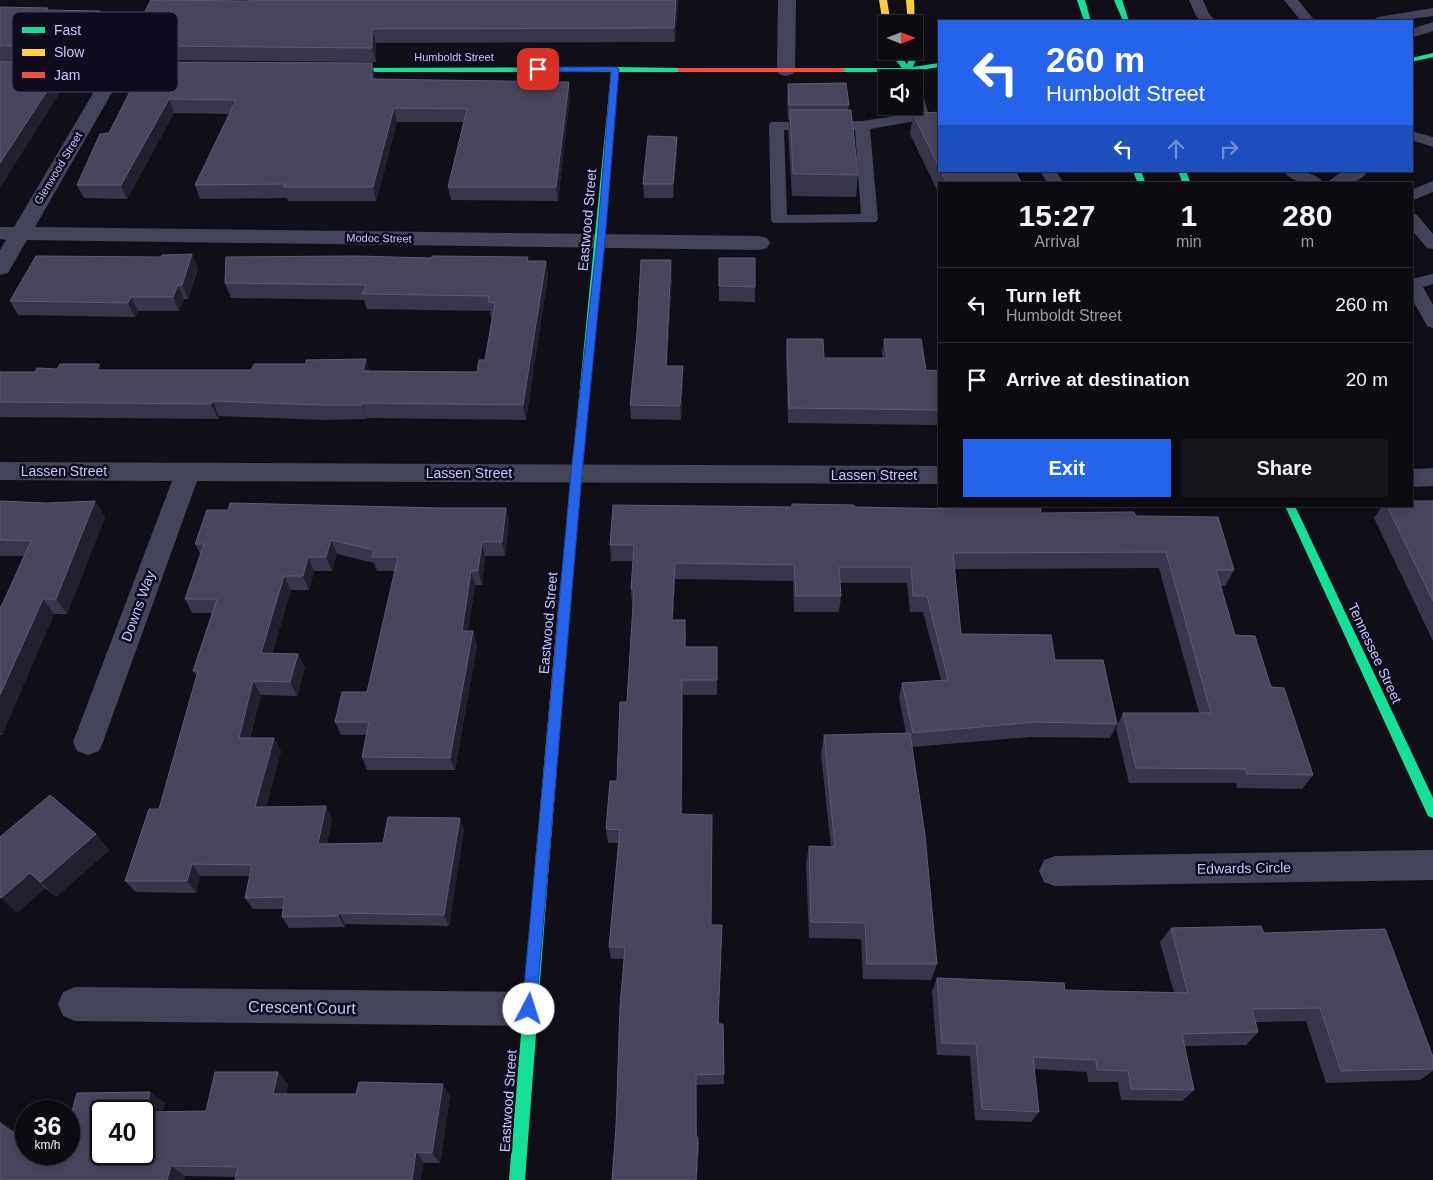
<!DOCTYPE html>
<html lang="en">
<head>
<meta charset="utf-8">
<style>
  body { margin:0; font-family:Helvetica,sans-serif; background:#15141b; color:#f1f3f6; height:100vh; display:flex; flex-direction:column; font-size:19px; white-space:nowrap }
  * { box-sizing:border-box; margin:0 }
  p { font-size:16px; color:#9a9b9f }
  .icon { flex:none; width:28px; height:28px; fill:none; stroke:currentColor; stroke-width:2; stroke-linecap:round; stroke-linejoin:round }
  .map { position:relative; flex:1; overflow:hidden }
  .details { position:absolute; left:938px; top:182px; width:475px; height:325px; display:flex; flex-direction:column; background:#0c0b12; border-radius:0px; box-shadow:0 2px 12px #0003,0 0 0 1px #2c2b32 }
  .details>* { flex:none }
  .guide { position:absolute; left:938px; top:20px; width:475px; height:152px; border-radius:0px; box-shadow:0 2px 12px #0003,0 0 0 1px #2c2b32; background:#2563eb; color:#fff; overflow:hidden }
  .needle { width:32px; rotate:90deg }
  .controls { position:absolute; left:878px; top:15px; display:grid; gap:10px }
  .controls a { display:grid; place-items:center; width:45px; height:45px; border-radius:0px; background:#0c0b12; box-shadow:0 2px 12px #0003,0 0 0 1px #2c2b32; font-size:25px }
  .speed { position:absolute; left:15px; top:1100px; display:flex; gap:10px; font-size:25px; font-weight:700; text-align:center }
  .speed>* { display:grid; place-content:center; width:65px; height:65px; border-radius:50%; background:#0c0b12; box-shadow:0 2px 12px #0003,0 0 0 1px #2c2b32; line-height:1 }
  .speed small { font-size:12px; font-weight:400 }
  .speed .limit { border:2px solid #111; border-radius:8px; background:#fff; color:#111 }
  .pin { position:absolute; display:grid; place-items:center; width:42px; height:42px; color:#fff; margin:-21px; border-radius:10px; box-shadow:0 2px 8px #0006 }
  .me { position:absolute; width:55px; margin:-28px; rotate:5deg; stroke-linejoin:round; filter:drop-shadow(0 0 4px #0008) }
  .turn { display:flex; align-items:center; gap:18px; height:105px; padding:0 25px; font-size:22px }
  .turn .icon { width:65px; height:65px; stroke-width:2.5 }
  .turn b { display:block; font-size:35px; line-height:42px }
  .lanes { display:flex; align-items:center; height:48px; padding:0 25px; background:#0003; justify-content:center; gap:25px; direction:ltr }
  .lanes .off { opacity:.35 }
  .eta { display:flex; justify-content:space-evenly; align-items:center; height:85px; text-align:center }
  .eta b { font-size:30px; font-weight:800; line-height:35px }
  .action { display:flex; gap:10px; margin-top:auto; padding:10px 25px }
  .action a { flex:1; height:58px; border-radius:0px; background:#2563eb; color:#fff; font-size:20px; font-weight:800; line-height:58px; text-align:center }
  .action a+a { background:#15141b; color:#f1f3f6 }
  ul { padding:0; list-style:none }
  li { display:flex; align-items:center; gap:15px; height:75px; padding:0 25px; border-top:1px solid #2c2b32 }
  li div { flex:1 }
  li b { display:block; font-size:19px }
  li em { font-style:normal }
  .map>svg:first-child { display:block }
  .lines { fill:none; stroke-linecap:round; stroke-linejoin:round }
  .lane { fill:#434459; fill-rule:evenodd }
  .street { fill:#434459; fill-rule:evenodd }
  .fast { fill:#16e098; fill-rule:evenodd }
  .slow { fill:#ffcf43; fill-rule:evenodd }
  .jam { fill:#f24e42; fill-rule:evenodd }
  .wall { fill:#38364a }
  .shaded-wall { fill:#21202e }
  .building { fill:#48455d; stroke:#5c5a76; fill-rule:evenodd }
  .route { fill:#2563eb; stroke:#184099 }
  .labels { text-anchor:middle; stroke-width:5; stroke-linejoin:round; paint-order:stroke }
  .far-street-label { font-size:11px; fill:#c9c6ff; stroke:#0d0b1c }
  .street-label { font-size:14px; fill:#c9c6ff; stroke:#0d0b1c }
  .near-street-label { font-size:16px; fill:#c9c6ff; stroke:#0d0b1c }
  .key { fill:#0d0b1c; stroke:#454360; stroke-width:1 }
  .key-label { font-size:14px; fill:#c9c6ff }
</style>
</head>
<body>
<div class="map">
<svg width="1433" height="1180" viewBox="0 0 1433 1180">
  <rect width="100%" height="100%" fill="#100f18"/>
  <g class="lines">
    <path class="lane" d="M1189 0H1203L1209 14 1216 21H1201L1196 16Z
      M1284 0H1298L1315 21H1301Z
      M1433 8V16L1396 21H1371L1378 17Z
      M1433 22V31L1411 38V29Z
      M914 85 919 86 921 89 928 112H939V120H922L870 129 878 219 876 222 773 223 771 220 769 125 771 122 862 121 914 113 912 106H914ZM784 130H855L861 214 787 215Z
      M1411 131 1433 137V147L1411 140Z
      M1040 171H1056L1064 184H1048Z
      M1283 171C1298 171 1315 171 1325 184 1310 184 1293 184 1283 171Z
      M1433 181V192L1411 201V190Z
      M1411 213 1417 215 1433 234V249L1427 248 1411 229Z
      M1433 274V284L1423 287 1433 305V328L1427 326 1411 297V279Z"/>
    <path class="street" d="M778 0H796L795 70 793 74 786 76 779 74 777 70Z
      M117 62 124 64 126 68 35 227 759 236 767 238 770 243 767 248 759 250 27 240 8 273 0 275V250L6 240 0 239V227H14L108 68 110 64Z
      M1343 171H1368C1358 186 1342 184 1327 184L1330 180Z
      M0 462 939 466V484L197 481 103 742 99 751 88 755 77 751 73 742 172 481 0 480Z
      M1433 468V486L1411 487V469Z
      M1433 850V880L1055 886 1044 882 1039 871 1044 860 1055 856Z
      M75 987 529 992 541 997 546 1009 541 1021 529 1026 75 1021 63 1016 58 1004 63 992Z"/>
    <path class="fast" d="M1077 0H1085L1091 21H1084Z
      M1114 0H1122L1129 21H1123Z
      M914 39 918 41 919 52 913 67 939 63V67L908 72H842L838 70 842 68H902L888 51H896L907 64 911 51H914Z
      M1433 53V57L1411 62V58Z
      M0 65 180 67 184 69 180 71 0 69Z
      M615 67 681 68 685 70 681 72H618L570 610 568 613H560L558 610 611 72H336L332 70 336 68Z
      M1133 171H1141L1146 184H1138Z
      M1178 171H1186L1191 184H1183Z
      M1285 506H1295L1433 798V818L1428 816Z
      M541 870 546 872 548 876 525 1180H509L534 876 536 872Z"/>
    <path class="slow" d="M879 0H887L891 24H886V26L883 24Z
      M906 0H914L915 26 914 24H908Z
      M564 605 568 607 570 610 548 876 546 880 541 882 536 880 534 876 558 610 560 607Z"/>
    <path class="jam" d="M678 68H842L846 70 842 72H678Z"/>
  </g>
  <path class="wall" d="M678 0 675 42 376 43V62L158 60 152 46 155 41 142 40 137 26 250 1Z
    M0 7 49 10 105 24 82 60H0Z
    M145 62 372 63 375 79 570 96 558 201 451 200 448 187 464 122H397L376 201H288L287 198 200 199 195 185 230 114 174 113 127 199 84 198 77 185 109 133Z
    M788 84 849 105 848 110 858 175 856 197 792 196 788 132 789 120H788L787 99Z
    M939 112V171H1015L1022 184H939V194L910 134 913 114Z
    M677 137V150L673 198H644L643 184Z
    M192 254 198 269 188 299H184L179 311H138L135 317 18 315 10 301 161 257Z
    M528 257V261H546L548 276 526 420 367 418V419L325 420 219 416 218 419 0 417V372H35L99 364 102 370 477 372 485 360 492 318H491L490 311 367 309 364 300 231 298 225 283 432 258Z
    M719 258 755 287V302L719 301Z
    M672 275 667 366 683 380 681 420 631 419 630 405Z
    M787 339 824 358H883L882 354 884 339 926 370 939 371V425L788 423 786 354Z
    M0 501 47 503 95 501 105 517 67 614H54L2 735H0V607H1L24 556H0Z
    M1433 501V641L1374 518 1382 506Z
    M792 507H854L959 509 960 507 1041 513 1136 516 1234 570 1225 586H1221L1235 635 1271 687 1313 775 1302 789 1237 788 1236 783H1129L1116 728 1123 713H1199L1159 568 954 569 961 634 1055 660 1117 724 1110 738 1031 737 912 747 937 964 931 980 863 979 861 939 809 938 806 864 809 846 831 847 821 754 824 735 906 733 899 698 902 683 941 680 923 612H910L907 583H840L841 596 839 612H794L793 581 675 579 673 620 686 635 685 647H717V695H683L682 814 711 925 719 1024 724 1074V1084L696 1085 697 1137H698L699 1146 697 1180H612L616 1127 624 959H611L609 947 618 843H608L606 829 617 781 627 702 633 605H632L631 589 633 561H611L610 545Z
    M440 508H506L509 522 505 556H485L482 585H475L468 631H473L477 645 455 770H367L362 757 366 735H341L335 722 367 692 395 571H377L374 563 337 554 332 571H314L309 590H291L272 654H298L305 668 297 696 261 695 250 738 281 751 266 807 332 818 327 844 383 843 464 830 449 926 345 924V927L289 928 282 917 283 909H253L245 898 250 876H200L196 893 136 892 125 881 159 809 197 676 193 671 213 613H192L185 599 201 555 195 544Z
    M50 795 109 850 56 897 45 888 17 913Z
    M1171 928 1264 933 1433 1057V1071L1420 1080 1326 1083 1306 1021 1256 1022 1258 1032 1246 1045 1184 1046 1194 1090 1182 1101 1121 1100 1118 1082H1088L1087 1072 1034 1069 1039 1112 1031 1122 975 1120 970 1056 937 1055 932 991 937 978 1065 990 1174 993 1160 942Z
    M288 1084 286 1094 450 1096 440 1163H424L236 1177 185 1176 184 1180H0V1121L26 1139V1154H46L57 1162 150 1092 165 1103 162 1112 206 1111Z"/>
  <path class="shaded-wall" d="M676 0H678L675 42 674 28Z
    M100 11 105 24 82 60 76 46Z
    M372 29 376 43V62L372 48Z
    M66 62 71 75 0 188V163Z
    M372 63 375 77V93L372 79Z
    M569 82 570 96 558 201 556 187Z
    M169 99 174 113 127 199 121 185Z
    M394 108 397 122 376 201 373 187Z
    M677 137V150L673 198V184Z
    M192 254 198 269 188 299 182 285Z
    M671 260 672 275 666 380V366Z
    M546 261 548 276 526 420 523 405Z
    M178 285 184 299 179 311 173 297Z
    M131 297 138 311 135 317 128 303Z
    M366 359 370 374 363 371Z
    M99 364 107 379 97 370Z
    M683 366V380L681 420 680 406Z
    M213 401 219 416 218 419 211 404Z
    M362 403 367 418V419L362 405Z
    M95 501 105 517 67 614 56 599Z
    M506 508 509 522 505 556 502 542Z
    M331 540 337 554 332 571 326 557Z
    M482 542 485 556 482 585 478 571Z
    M308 557 314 571 309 590 303 576Z
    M675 563V579L672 635V620Z
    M471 571 475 585 466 645 462 631Z
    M284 576 291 590 268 667 261 653Z
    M43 599 54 614 2 735 0 733V695Z
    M473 631 477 645 455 770 450 758Z
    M298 654 305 668 297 696 290 682Z
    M682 680 683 695 682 828 681 814Z
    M253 681 261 695 246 751 239 738Z
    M274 738 281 751 262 819 255 807Z
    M326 806 332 818 325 856 318 844Z
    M460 818 464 830 449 926 444 915Z
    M96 834 109 850 56 897 41 882Z
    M192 864 200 876 196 893 187 881Z
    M30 873 45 888 17 913 1 898Z
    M339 913 345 924V927L338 916Z
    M278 1072 288 1084 284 1105 273 1094Z
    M443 1084 450 1096 440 1163 432 1153Z
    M150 1092 165 1103 159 1123 145 1112Z
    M0 1121 26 1139V1142L0 1123Z
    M698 1137 697 1180H696Z
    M416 1152 424 1163 421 1180H412Z
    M43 1154H46L74 1173 57 1163Z
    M171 1166 185 1176 184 1180H167Z"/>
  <path class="building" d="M151 0 250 1V0H676L674 28 372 29V48L152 46 162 26H137Z
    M0 7 48 8 46 10 100 11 76 46H0Z
    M0 61 66 62 0 163Z
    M145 62 372 63V79L569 82 556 187H448L467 109 394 108 373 187H284L285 184 195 185 236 100 169 99 121 185H77L100 134 109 133Z
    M846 83 849 105H789L788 84Z
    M790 110H851L858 175 793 174Z
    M939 112V167L913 114Z
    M648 136 677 137 673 184H643Z
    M941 171H1015L1022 184H947Z
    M192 254 182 285H178L173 297H131L128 303 10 301 36 256 161 257 162 255Z
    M356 256 432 258V256L528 257 527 261H546L523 405 362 403V405H320L213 401 211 404 0 402V372H35L37 368 57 369 60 364H99L97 370H251L254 364H306V360L366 359 363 371 477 372 479 360H485L495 303 488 302 489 296 362 294 366 285 225 283 226 257Z
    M719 258H755V287L719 286Z
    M641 260H671L666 366H683L680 406 630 405 637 333Z
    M787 339H823L824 358H887L884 339H921L926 370 939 371V410L789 408Z
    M0 501 47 503 95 501 56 599H43L0 695V607H1L31 541 0 540Z
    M1411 501H1433V601L1387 506H1411Z
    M230 503 440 508H506L502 542H482L478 571H471L462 631H473L450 758 362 757 369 722H335L342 692H367L398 557H372L374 550 331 540 326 557H308L303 576H284L261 653 298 654 290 682 253 681 239 738H274L255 807 326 806 318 844 383 843 388 817 460 818 444 915 339 913 338 916 282 917 285 897 245 898 252 865 192 864 187 881H125L149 809H159L198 671H193L217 599H185L204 544H195L207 510H228Z
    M792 504 854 505V507L960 509V507L1040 506 1041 513 1134 512 1136 516 1218 517 1234 570H1216L1235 635 1255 636 1271 687 1284 688 1313 775 1247 774 1245 769 1136 768 1123 713H1211L1166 552 953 553 961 634 1051 635 1055 660H1103L1117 724 1036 722 913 733 902 683 948 680 927 596H913L911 567H839L841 596H796L794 565 675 563 672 620H685V647H717V680H682L681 814 712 815 711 925H722L718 1024H723L724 1074 696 1075V1137H698L696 1180H612L616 1127 620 1006 625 947H609L620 830 606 829 610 781H617L620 702H627L634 589H631L634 545H610L613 505 792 507Z
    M910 733 925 835 937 964H867L865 923 811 922 809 846 835 847 824 735Z
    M50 795 96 834 41 882 30 873 1 898 0 897V837Z
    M1261 926 1264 933 1385 929 1433 1057V1069L1341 1071 1320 1008 1252 1009 1258 1032 1182 1034 1194 1090 1131 1089 1128 1071 1097 1070 1096 1060 1033 1057 1039 1112 982 1109 976 1044 942 1043 937 978 1064 983 1065 990 1188 993 1171 928Z
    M215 1072H278L273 1094H356L359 1082 443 1084 432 1153 416 1152 412 1180H235L238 1167 171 1166 167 1180H0V1123L26 1142V1154H43L57 1163 60 1154H69V1122L77 1093 150 1092 145 1112 206 1111ZM101 1111H144V1154H101Z"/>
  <path class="route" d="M615 67 619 69 605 241 582 473 536 1009 534 1014 529 1016 524 1014 522 1009 571 473 597 241 611 71 538 72 534 69 538 67Z"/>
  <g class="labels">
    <g class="far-street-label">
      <text x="454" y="61">Humboldt Street</text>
      <text transform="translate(58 168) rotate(-59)" y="4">Glenwood Street</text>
      <text transform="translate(379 238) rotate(1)" y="4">Modoc Street</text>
    </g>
    <g class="street-label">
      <text transform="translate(587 220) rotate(-85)" y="5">Eastwood Street</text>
      <text x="64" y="476">Lassen Street</text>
      <text x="469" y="478">Lassen Street</text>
      <text x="874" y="480">Lassen Street</text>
      <text transform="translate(138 606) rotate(-70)" y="5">Downs Way</text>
      <text transform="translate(548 623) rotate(-85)" y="5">Eastwood Street</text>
      <text transform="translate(1375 653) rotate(65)" y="5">Tennessee Street</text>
      <text transform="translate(1244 868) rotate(-1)" y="5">Edwards Circle</text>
      <text transform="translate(508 1101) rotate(-86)" y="5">Eastwood Street</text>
    </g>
    <g class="near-street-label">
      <text transform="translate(302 1007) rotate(1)" y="6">Crescent Court</text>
    </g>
  </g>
  <rect x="12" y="12" width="166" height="80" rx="8" class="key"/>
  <rect x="22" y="27" width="23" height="6" fill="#16e098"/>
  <rect x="22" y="49" width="23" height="7" fill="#ffcf43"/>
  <rect x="22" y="72" width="23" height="6" fill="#f24e42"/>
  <g class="key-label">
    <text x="54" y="35">Fast</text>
    <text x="54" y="57">Slow</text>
    <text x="54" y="80">Jam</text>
  </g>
</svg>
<div class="controls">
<a><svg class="needle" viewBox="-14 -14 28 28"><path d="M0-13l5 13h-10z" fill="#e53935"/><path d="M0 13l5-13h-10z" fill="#9a9b9f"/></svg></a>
<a><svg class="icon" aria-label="sound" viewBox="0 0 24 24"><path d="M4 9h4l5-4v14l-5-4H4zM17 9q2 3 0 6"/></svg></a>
</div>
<div class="speed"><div>36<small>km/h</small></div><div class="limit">40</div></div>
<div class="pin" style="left:538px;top:69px;background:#d93025"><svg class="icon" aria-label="arrive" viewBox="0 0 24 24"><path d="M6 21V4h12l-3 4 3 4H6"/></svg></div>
<svg class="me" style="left:529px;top:1009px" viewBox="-20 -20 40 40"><circle r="19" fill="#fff"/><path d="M0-13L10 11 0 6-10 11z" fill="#2563eb"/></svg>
<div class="guide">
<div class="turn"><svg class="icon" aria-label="left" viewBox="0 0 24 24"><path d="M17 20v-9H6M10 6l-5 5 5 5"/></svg><div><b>260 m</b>Humboldt Street</div></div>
<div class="lanes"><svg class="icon" aria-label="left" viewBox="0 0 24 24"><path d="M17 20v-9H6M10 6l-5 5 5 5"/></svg><svg class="icon off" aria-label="ahead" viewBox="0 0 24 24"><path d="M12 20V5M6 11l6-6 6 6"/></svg><svg class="icon off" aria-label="right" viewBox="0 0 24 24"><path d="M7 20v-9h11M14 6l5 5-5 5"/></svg></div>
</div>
<section class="details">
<div class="eta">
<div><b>15:27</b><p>Arrival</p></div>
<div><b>1</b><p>min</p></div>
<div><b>280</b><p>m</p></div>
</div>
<ul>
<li><svg class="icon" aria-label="left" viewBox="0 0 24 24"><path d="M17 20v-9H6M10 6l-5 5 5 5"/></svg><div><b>Turn left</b><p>Humboldt Street</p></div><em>260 m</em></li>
<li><svg class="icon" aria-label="arrive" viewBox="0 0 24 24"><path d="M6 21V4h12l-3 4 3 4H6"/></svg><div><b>Arrive at destination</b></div><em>20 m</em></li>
</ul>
<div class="action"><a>Exit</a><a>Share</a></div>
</section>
</div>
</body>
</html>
